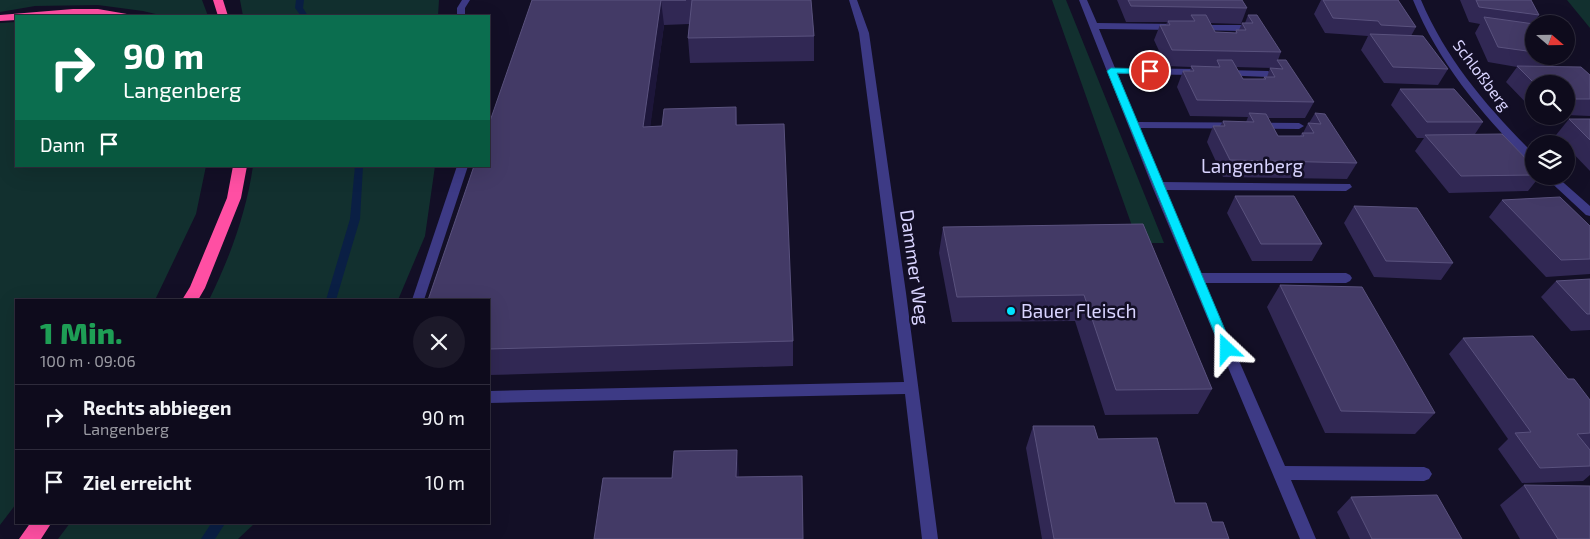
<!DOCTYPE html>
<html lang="de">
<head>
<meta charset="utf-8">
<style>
  body { margin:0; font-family:"Exo 2",sans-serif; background:#1c1929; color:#f1f3f6; height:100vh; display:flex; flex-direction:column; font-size:19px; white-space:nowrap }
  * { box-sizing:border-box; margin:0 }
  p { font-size:16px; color:#9b9ba3 }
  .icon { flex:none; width:28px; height:28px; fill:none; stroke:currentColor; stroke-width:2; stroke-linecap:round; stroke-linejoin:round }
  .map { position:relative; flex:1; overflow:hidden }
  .panel { position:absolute; left:15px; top:299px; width:475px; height:225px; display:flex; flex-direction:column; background:#0e0b1c; border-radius:0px; box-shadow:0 5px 20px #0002,0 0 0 1px #2e2b3b }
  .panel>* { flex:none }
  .hud { position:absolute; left:15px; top:15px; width:475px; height:152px; border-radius:0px; box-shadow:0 5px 20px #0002,0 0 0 1px #2e2b3b; background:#0b6e4f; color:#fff; overflow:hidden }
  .needle { width:32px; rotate:110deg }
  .fabs { position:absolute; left:1525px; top:15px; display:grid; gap:10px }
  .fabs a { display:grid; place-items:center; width:50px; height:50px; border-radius:50%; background:#0e0b1c; box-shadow:0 5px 20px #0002,0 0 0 1px #2e2b3b; font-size:25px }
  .pin { position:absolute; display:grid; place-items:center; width:42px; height:42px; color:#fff; margin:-21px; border:2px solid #fff; border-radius:50%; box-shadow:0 1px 5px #0007 }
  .me { position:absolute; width:55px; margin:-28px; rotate:337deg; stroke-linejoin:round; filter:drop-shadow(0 0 4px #0008) }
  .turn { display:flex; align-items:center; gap:18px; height:105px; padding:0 25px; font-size:22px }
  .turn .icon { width:65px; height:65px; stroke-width:2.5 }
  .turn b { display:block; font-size:35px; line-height:42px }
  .then { display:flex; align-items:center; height:48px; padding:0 25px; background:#0003; gap:10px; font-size:19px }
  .round { display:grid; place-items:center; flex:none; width:52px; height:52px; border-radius:26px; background:#1c1929 }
  .head { display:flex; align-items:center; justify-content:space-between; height:85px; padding:0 25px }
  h1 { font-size:30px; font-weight:800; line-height:38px; color:#1e9e55 }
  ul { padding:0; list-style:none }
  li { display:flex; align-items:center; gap:15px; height:65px; padding:0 25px; border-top:1px solid #2e2b3b }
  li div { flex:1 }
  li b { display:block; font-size:19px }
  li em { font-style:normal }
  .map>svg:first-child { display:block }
  .green { fill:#12302f }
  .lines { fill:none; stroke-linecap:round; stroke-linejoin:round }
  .stream { fill:#0a1f44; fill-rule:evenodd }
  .minor { fill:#3d3a85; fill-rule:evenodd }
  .highway { fill:#ff4fa3; fill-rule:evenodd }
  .wall { fill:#312854; fill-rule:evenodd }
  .shaded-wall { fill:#1d163a }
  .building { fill:#433a66; stroke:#5a527e }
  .route { fill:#00e5ff; stroke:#0095a6 }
  .poi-dot { fill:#00e5ff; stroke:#130f26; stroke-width:2 }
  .labels { text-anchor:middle; stroke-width:5; stroke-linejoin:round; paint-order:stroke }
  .far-street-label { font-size:16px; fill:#d9d4ff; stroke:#130f26 }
  .street-label { font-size:19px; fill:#d9d4ff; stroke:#130f26 }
  .poi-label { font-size:19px; fill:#d9d4ff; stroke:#130f26; text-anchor:start }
</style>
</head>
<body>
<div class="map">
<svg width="1590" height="539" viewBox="0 0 1590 539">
  <rect width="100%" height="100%" fill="#130f26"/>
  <path class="green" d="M0 0H202L208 16H164L143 11 98 5 35 6 0 12Z
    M240 0H439L438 16H243Z
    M1052 0H1066L1164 243H1138Z
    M1567 0H1590V28Z
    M16 22V166H206L196 214 155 300H16V504L0 525V23Z
    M253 166H435L425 236 398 300H209C230 257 246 214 253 166Z
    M70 523V522L255 523 238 539H58Z"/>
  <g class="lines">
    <path class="stream" d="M296 0H304L303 8 308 16H301L295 8Z
      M355 166H363L360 219 336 300H326L350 219Z
      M212 522H226L215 539H201Z"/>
    <path class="minor" d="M462 0H470L465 8V16H457V8Z
      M849 0H857L869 33 906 293 938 539H922L905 394 489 403V391L904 382 859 33Z
      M1079 0H1087L1097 23 1176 24 1181 27 1176 30 1099 29 1115 68 1198 69 1203 72 1198 75 1118 74 1137 122 1299 123 1304 126 1299 129 1140 128 1162 182 1350 184 1352 187 1346 191 1165 190 1201 273H1346L1350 275 1352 278 1350 281 1346 283H1205L1285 466 1424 467 1429 469 1432 474 1429 479 1424 481 1291 480 1316 539H1300L1152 186Z
      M1413 0H1421C1447 61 1488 108 1534 154V164L1530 163C1482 114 1439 64 1413 0Z
      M1196 25H1241L1246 28 1241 31 1193 30V26Z
      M1223 70 1268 71 1273 74 1268 77 1220 75V71Z
      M457 166H468L424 300H412Z
      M1544 176H1556L1590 206V216L1586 215Z"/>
    <path class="highway" d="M213 0H223L228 16H218Z
      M73 9H98L127 14 128 16H16V20L0 21V15Z
      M233 166H247L241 198 205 288 198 300H182L190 287 227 198Z
      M31 522H52L41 539H19Z"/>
  </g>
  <path class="wall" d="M532 0H811L814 36V61L690 63 688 38 689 24 664 25 650 126H662L736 107 737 125 793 341V366L489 375V300Z
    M1117 0H1242L1247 8 1241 24 1210 23 1215 32 1235 33 1236 30H1239L1242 23H1245L1248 15 1281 52 1278 60 1314 102 1305 118H1268L1278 136H1300L1302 133H1303L1308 123H1309L1315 113 1357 163 1347 179 1223 177 1207 142 1213 126H1220L1223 121 1246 122 1248 117 1190 116 1177 87 1183 71H1190L1191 67 1166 66 1154 40 1160 25H1166L1167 22H1126ZM1236 67 1273 68H1270L1267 77H1264L1263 79H1243Z
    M1321 0H1398L1416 27 1411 36 1448 69 1438 85 1384 83 1361 50 1368 36 1325 33 1314 14Z
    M1460 0H1531L1539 15 1533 24 1534 56H1560L1553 66 1590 75V116L1566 115V84H1534V111L1506 82 1517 67 1488 62 1475 33 1480 24 1469 22Z
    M1400 89 1483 122 1475 134 1534 167V176H1540L1528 191 1449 193 1415 151 1424 138H1417L1391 105Z
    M1569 119H1590V171L1566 146V144H1565L1556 135Z
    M1235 196 1322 244 1312 261H1252L1227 213Z
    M1502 200 1590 226V274L1546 277 1489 217Z
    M1354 206 1453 263 1441 280 1374 277 1344 223Z
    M1143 224 1212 389 1198 414 1105 415 1075 321 952 322 939 253 943 227Z
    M1590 279V330L1571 331 1541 297 1556 281Z
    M1280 285 1435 413 1415 434 1325 433 1267 307Z
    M1463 338 1568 379 1590 400V449H1589L1590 450V475L1583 481 1522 483 1498 449 1508 439 1449 354Z
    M1033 426 1098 439 1175 503 1212 522 1229 539H1042L1026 448Z
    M1524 485 1590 539H1520L1500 505Z
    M1351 497 1462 539H1350L1337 512Z"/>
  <path class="shaded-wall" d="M661 0 664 25 647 152 643 127Z
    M737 450 739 474 738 501 736 477Z"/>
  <path class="building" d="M532 0H686H661L643 127 662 126 664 109 736 107V125L784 124 793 341 489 349V300H428L474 166H489V124Z
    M692 0H811L814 36 688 38Z
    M1128 0H1242L1247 8 1131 6Z
    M1323 0H1398L1416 27 1381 25 1378 21 1333 18Z
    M1476 0H1531L1539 15 1479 7Z
    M1191 15H1206L1215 32 1237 33 1236 30H1246L1242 23H1253L1248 15H1257L1281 52 1172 50 1160 25H1170L1168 21H1195Z
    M1484 17 1534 24V52L1498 47Z
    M1370 34 1423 36 1448 69 1393 67Z
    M1217 60H1232L1243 79H1266L1264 77H1275L1270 68 1283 69 1277 60H1286L1314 102 1197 100 1183 71H1194L1191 66 1220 67Z
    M1517 66 1581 67 1590 75V99H1566V84H1535Z
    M1400 89H1454L1483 122H1427Z
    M1249 113 1266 114 1278 136H1304L1302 133H1314L1308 123 1321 124 1315 113 1325 114 1357 163 1230 160 1213 126H1225L1223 121 1254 122Z
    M1569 119H1590V140Z
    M1502 134 1534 167V175L1461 176 1425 135Z
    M1235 196H1294L1322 244H1261Z
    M1560 197 1590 226V259L1561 260 1502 200Z
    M1354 206 1417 208 1453 263 1386 261Z
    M1143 224 1212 389 1116 390 1084 295 957 297 943 227Z
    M1590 279V314H1587L1556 281Z
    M1280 285 1362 287 1435 413 1341 411Z
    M1533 336 1568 379H1574L1590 400V433L1577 434 1590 450V466L1540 468 1515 433 1531 432 1463 338Z
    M1033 426H1094L1098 439 1157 438 1175 503H1206L1212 522H1223L1229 539H1054Z
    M737 450 736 477 802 476 803 539H594L603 478H672L674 451Z
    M1524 485 1590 486V539H1558Z
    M1437 495 1462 539H1372L1351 497Z"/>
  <path class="route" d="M1111 68 1150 69 1155 71 1150 74 1117 73 1233 349 1231 352H1223L1221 349 1107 71Z"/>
  <circle class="poi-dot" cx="1011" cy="311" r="5"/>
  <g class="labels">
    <g class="far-street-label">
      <text transform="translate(1482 75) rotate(53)" y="6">Schloßberg</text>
    </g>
    <g class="street-label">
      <text x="1252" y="173">Langenberg</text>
      <text transform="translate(915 267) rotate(82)" y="7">Dammer Weg</text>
    </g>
    <g class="poi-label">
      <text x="1021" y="318">Bauer Fleisch</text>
    </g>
  </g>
</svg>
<div class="fabs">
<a><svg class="needle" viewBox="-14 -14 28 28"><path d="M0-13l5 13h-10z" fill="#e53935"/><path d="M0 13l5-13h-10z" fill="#9b9ba3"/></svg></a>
<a><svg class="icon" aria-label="search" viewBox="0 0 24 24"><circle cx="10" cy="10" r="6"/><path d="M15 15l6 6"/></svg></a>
<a><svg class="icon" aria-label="layers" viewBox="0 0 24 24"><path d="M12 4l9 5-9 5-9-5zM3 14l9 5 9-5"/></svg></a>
</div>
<div class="pin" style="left:1150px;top:71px;background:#d93025"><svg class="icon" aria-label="arrive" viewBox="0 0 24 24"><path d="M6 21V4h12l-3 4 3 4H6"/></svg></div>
<svg class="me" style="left:1227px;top:349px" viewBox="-20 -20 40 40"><path d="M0-17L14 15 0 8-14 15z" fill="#00e5ff" stroke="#fff" stroke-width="4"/></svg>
<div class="hud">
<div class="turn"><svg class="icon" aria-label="right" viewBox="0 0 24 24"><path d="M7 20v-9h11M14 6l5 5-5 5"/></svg><div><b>90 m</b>Langenberg</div></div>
<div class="then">Dann<svg class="icon" aria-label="arrive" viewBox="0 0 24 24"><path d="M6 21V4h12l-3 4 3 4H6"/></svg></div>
</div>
<section class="panel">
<div class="head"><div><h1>1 Min.</h1><p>100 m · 09:06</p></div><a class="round"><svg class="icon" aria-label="close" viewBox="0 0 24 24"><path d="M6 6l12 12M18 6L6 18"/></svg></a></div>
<ul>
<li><svg class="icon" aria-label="right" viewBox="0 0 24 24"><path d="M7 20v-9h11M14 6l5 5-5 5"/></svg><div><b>Rechts abbiegen</b><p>Langenberg</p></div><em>90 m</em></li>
<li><svg class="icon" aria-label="arrive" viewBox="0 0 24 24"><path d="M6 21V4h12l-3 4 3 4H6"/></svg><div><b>Ziel erreicht</b></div><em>10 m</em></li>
</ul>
</section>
</div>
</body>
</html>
